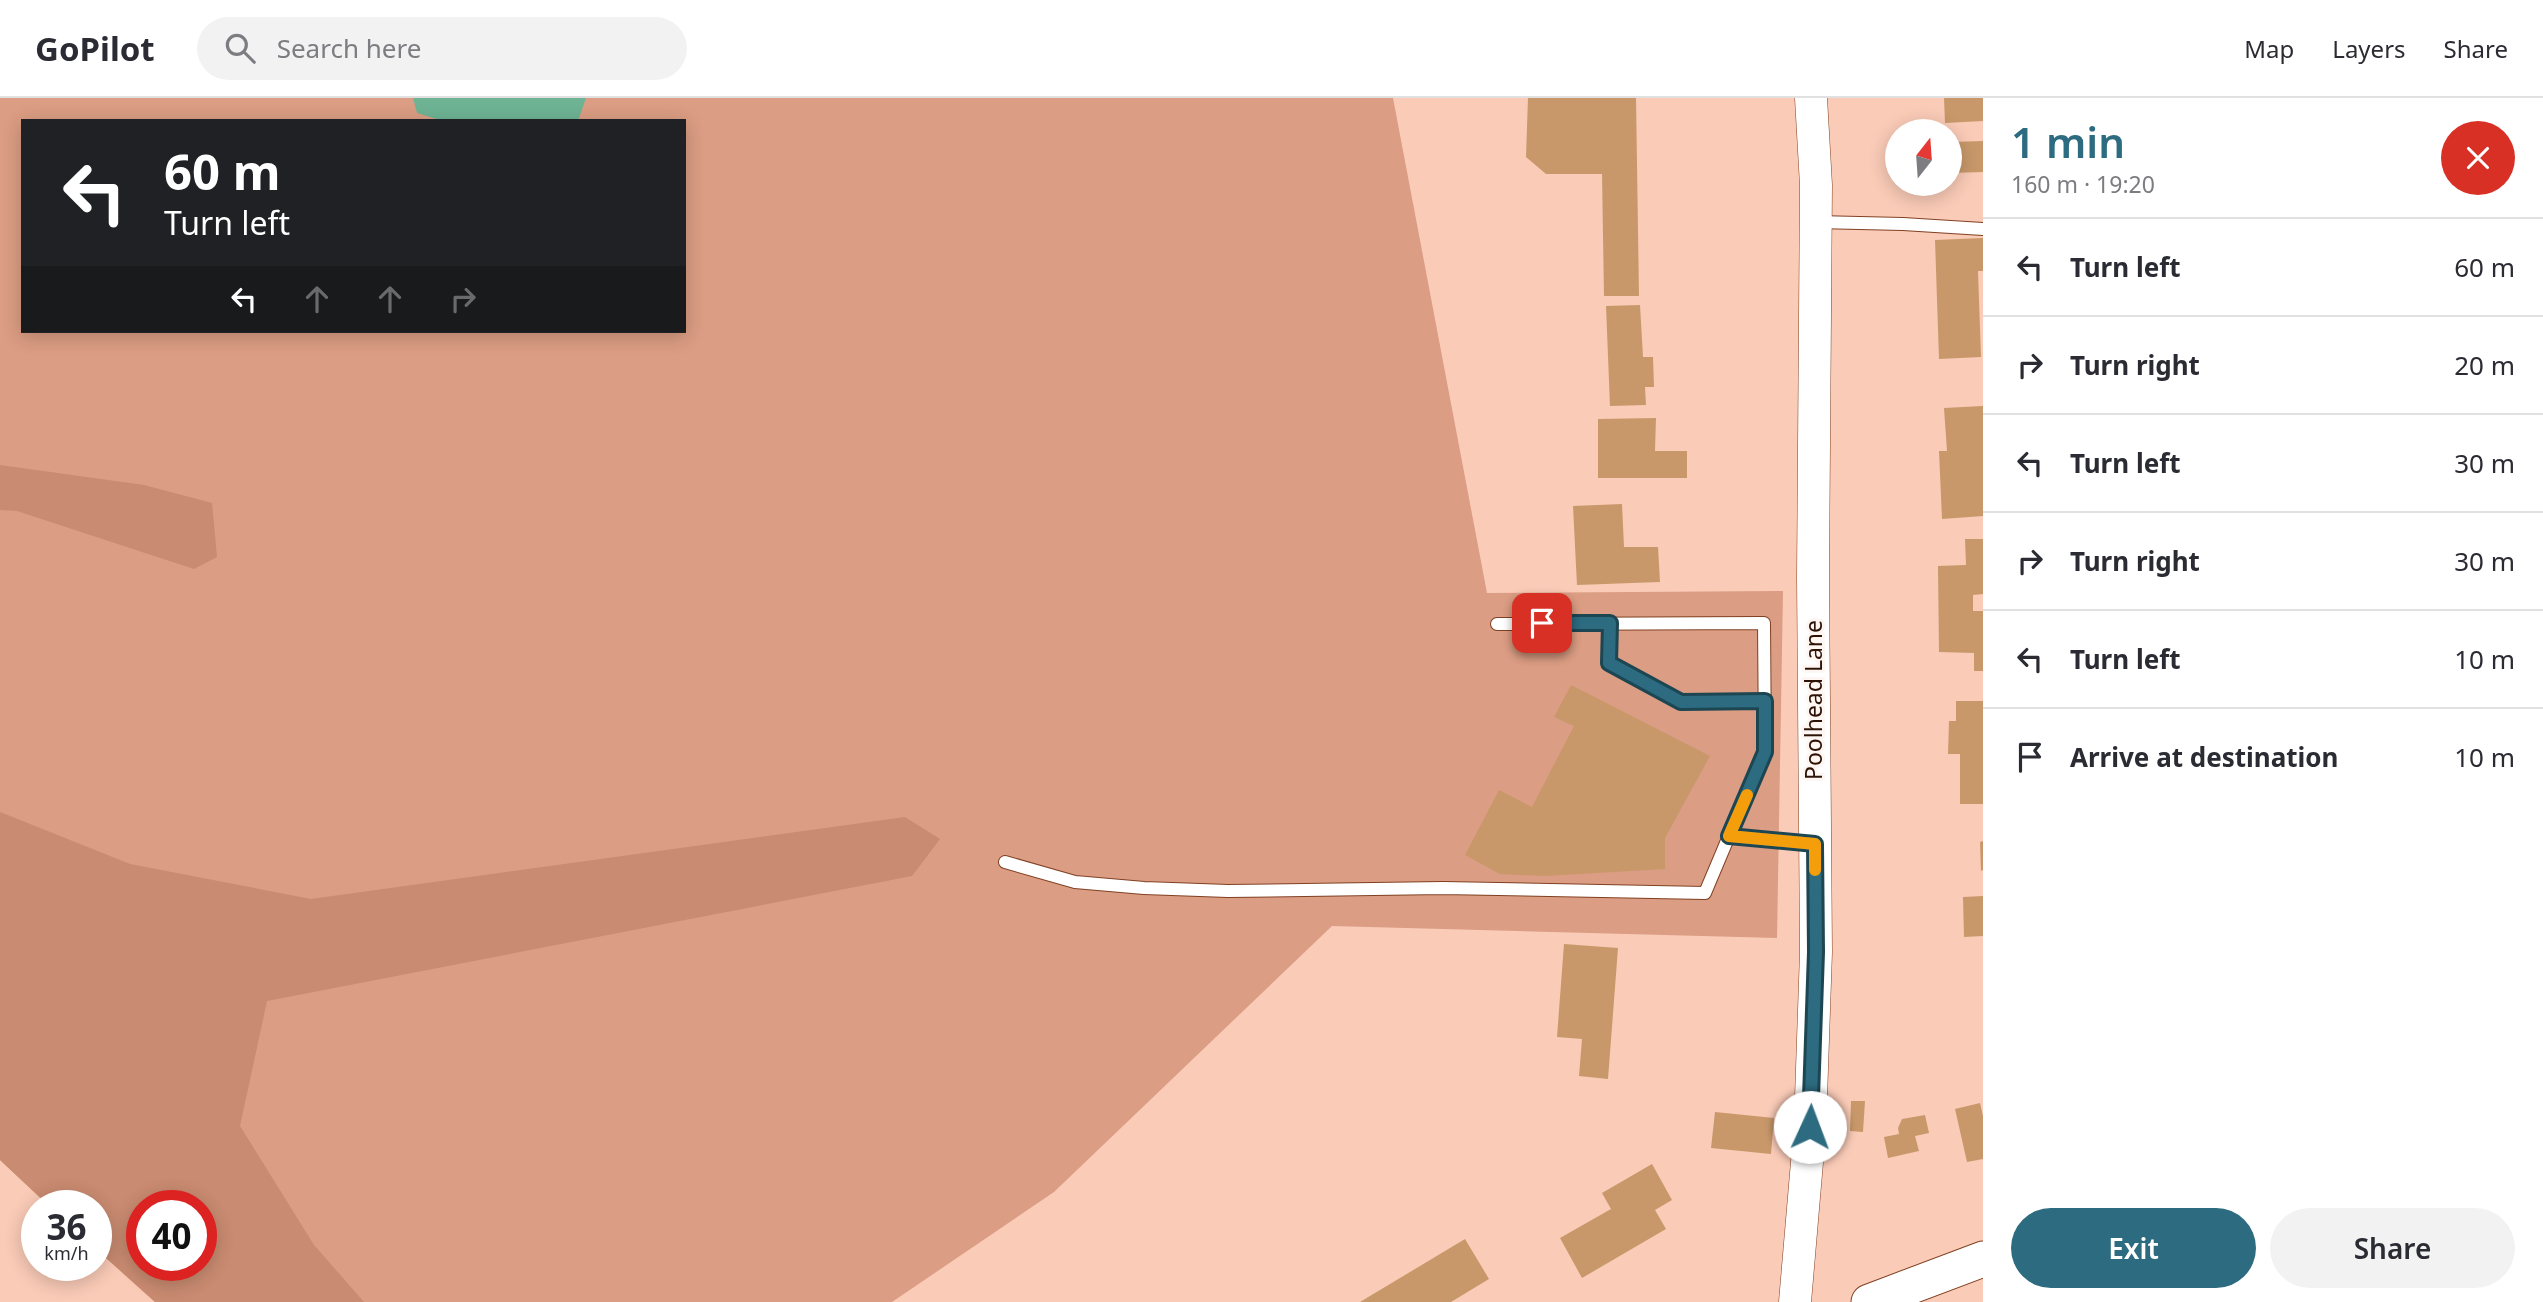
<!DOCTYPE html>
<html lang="en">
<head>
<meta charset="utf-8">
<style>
  body { margin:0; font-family:"Noto Sans",sans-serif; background:#f2f2f3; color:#2b2b33; height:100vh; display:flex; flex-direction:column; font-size:26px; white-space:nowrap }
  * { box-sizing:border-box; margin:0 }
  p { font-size:23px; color:#7c7c81 }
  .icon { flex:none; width:38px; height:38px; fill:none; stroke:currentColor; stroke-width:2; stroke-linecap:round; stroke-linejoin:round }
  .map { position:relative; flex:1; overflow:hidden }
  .side { display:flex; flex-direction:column; background:#fff; width:560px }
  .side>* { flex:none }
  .banner { position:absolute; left:21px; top:21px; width:665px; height:214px; border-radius:0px; box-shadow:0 4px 18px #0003; background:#202124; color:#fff; overflow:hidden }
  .needle { width:46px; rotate:17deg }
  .tools { position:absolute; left:1885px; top:21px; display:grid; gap:14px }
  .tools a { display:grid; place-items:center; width:77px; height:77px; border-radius:50%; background:#fff; box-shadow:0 4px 18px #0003; font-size:35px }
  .speed { position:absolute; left:21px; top:1092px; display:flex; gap:14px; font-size:35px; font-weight:700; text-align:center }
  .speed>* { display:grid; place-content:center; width:91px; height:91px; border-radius:50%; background:#fff; box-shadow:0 4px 18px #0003; line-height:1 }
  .speed small { font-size:18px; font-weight:400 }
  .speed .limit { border:10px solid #d22; background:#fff; color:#111 }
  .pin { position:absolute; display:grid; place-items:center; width:60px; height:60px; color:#fff; margin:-30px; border-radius:14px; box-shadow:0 4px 10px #0006 }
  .me { position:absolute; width:77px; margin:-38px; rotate:2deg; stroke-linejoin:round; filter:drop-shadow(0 0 5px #0008) }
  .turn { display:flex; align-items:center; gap:24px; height:147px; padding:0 28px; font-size:32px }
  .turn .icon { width:91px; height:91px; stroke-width:2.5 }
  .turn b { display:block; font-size:49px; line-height:60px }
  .lanes { display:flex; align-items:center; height:66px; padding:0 28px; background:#0003; justify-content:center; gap:35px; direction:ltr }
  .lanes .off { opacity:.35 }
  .round { display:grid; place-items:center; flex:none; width:74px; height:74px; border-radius:37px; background:#f2f2f3 }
  .overview { display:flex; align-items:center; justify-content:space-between; height:119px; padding:0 28px }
  h1 { font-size:42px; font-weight:600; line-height:52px; color:#2c6b80 }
  .primary-button { display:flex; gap:14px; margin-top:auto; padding:14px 28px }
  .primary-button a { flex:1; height:80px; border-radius:42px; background:#2c6b80; color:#fff; font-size:28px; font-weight:600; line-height:80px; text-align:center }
  .primary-button a+a { background:#f2f2f3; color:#2b2b33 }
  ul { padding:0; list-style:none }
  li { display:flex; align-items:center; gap:21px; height:98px; padding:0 28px; border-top:2px solid #e1e1e2 }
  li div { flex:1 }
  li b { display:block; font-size:26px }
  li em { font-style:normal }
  header { display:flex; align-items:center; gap:42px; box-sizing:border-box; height:98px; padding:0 35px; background:#fff; border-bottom:2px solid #e1e1e2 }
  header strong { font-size:33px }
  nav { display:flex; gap:38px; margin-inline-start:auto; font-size:24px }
  .search { width:490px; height:63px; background:#f2f2f3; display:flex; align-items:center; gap:18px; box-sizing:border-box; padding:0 24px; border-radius:38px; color:#7c7c81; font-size:26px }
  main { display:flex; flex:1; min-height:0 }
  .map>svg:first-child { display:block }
  .green { fill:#db9d83; fill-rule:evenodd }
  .forest { fill:#c98b71; fill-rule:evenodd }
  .water { fill:#6eb394 }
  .building { fill:#c8986a }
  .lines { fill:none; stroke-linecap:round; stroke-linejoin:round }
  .service-casing { stroke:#814022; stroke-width:14 }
  .tertiary-casing { stroke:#814022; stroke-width:33 }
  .secondary-casing { stroke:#814022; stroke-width:37 }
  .service { stroke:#fff; stroke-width:12 }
  .tertiary { stroke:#fff; stroke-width:32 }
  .secondary { stroke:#fff; stroke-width:35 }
  .route-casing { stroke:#1d4653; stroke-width:18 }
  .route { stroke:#2c6b80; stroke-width:12 }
  .slow { stroke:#f59e0b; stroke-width:12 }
  .labels { text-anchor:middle; stroke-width:6; stroke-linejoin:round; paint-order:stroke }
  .street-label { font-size:23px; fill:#2d1206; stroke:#fef6f2 }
</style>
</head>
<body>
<header>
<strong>GoPilot</strong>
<div class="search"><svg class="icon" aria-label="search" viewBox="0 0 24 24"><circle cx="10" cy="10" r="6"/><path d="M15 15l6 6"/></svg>Search here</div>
<nav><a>Map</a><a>Layers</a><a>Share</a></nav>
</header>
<main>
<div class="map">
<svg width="1983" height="1204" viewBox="0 0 1983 1204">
  <rect width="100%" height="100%" fill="#facbb7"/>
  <path class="green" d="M0 0H1393L1487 495 1783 493 1777 840 1332 828 1054 1094 892 1204H155L96 1151V1108H49L0 1062ZM23 23H684V233H23ZM142 1108H201V1167H142Z"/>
  <path class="forest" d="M0 367 144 387 212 405 217 459 194 471 17 413 0 412Z
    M0 714 130 766 311 801 905 719 940 741 912 778 267 903 240 1028 314 1147 364 1204H155L96 1151V1108H49L0 1062ZM142 1108H201V1167H142Z"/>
  <path class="water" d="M413 0H586L578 23H443L417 15Z"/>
  <path class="building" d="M1528 0H1636L1639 198H1604L1602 76H1546L1526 59Z
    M1944 0H1983V23L1945 25Z
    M1983 43V74L1950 75V44Z
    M1983 140V173H1978L1981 259 1939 261 1935 142Z
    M1640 207 1643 259H1653L1654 289H1645L1646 307 1610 308 1606 208Z
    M1983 308V418L1942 421 1939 353H1947L1944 310Z
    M1656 320 1655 353H1687V380H1598V321Z
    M1622 406 1624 449H1658L1660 484 1577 487 1573 408Z
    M1965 441H1983V496L1973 497V513H1983V573H1974V555L1939 554 1938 468 1966 467Z
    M1571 587 1710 658 1665 740V771L1545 778 1500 776 1465 757 1499 692 1532 709 1574 628 1554 619Z
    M1956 603H1983V706H1960V656H1948L1949 623H1956Z
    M1983 743V772L1981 773 1980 744Z
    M1983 798V838L1964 839 1963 799Z
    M1564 846 1618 850 1608 981 1579 978 1582 941 1557 939Z
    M1851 1003H1865L1863 1034 1850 1033Z
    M1980 1005 1983 1018V1061L1967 1064 1955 1011Z
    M1715 1014 1774 1020 1771 1056 1711 1050Z
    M1925 1017 1929 1035 1915 1038 1919 1053 1888 1060 1884 1039 1899 1036 1898 1030 1902 1021Z
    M1652 1066 1672 1102 1655 1112 1666 1131 1582 1180 1560 1140 1611 1111 1602 1095Z
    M1465 1141 1489 1181 1451 1204H1360Z"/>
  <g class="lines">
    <g class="service-casing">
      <path id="service" d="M1816 124 1903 126 1983 131
        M1610 525 1609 565 1681 604 1765 603
        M1497 526 1764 525 1765 654 1729 738 1814 746
        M1005 764 1075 784 1144 790 1228 793 1443 790 1705 795 1729 738"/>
    </g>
    <g class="tertiary-casing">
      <path id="tertiary" d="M1795 1204 1810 1029 1816 854 1813 479 1816 87 1811 0"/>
    </g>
    <g class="secondary-casing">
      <path id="secondary" d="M1869 1204 1983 1161"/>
    </g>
    <use href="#service" class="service"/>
    <use href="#tertiary" class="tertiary"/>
    <use href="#secondary" class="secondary"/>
  </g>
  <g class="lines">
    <g class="route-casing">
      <path id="route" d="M1542 525H1610L1609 565 1681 604 1765 603V654L1729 738 1815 746 1816 854 1810 1029"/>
    </g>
    <use href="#route" class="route"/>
    <path class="slow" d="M1747 697 1729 738 1815 746V772"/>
  </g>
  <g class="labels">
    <g class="street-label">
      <text transform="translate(1814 602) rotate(-90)" y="8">Poolhead Lane</text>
    </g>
  </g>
</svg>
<div class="tools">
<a><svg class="needle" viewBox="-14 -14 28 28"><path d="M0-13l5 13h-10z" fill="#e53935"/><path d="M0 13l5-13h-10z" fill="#7c7c81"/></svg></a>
</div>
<div class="speed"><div>36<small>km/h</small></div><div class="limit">40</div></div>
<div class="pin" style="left:1542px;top:525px;background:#d93025"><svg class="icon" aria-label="arrive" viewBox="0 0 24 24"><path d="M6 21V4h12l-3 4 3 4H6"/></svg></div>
<svg class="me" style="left:1810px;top:1029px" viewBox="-20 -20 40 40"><circle r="19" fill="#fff"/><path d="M0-13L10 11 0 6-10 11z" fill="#2c6b80"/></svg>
<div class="banner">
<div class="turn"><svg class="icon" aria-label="left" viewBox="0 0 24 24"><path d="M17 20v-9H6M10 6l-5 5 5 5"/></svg><div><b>60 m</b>Turn left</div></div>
<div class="lanes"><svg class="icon" aria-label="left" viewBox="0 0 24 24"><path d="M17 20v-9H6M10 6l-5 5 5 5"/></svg><svg class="icon off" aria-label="ahead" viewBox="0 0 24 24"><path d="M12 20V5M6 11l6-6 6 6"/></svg><svg class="icon off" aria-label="ahead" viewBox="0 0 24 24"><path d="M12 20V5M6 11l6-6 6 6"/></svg><svg class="icon off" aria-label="right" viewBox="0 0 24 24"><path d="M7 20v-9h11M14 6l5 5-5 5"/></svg></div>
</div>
</div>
<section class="side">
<div class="overview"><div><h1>1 min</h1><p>160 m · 19:20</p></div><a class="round" style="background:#d93025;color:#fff"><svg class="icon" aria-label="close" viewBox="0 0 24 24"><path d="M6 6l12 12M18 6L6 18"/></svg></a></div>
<ul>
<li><svg class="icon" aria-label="left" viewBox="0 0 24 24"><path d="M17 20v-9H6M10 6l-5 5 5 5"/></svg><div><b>Turn left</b></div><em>60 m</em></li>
<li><svg class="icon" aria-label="right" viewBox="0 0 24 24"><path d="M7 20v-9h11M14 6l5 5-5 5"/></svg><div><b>Turn right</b></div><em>20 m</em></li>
<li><svg class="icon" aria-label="left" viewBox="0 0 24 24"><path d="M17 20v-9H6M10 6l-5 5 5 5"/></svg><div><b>Turn left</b></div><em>30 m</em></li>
<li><svg class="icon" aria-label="right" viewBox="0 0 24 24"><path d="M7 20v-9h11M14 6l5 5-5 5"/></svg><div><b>Turn right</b></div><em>30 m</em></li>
<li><svg class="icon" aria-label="left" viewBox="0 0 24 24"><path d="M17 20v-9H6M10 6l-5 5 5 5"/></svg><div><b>Turn left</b></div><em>10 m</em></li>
<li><svg class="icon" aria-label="arrive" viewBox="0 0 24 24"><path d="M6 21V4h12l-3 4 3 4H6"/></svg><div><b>Arrive at destination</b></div><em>10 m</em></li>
</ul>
<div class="primary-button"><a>Exit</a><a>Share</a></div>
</section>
</main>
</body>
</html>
